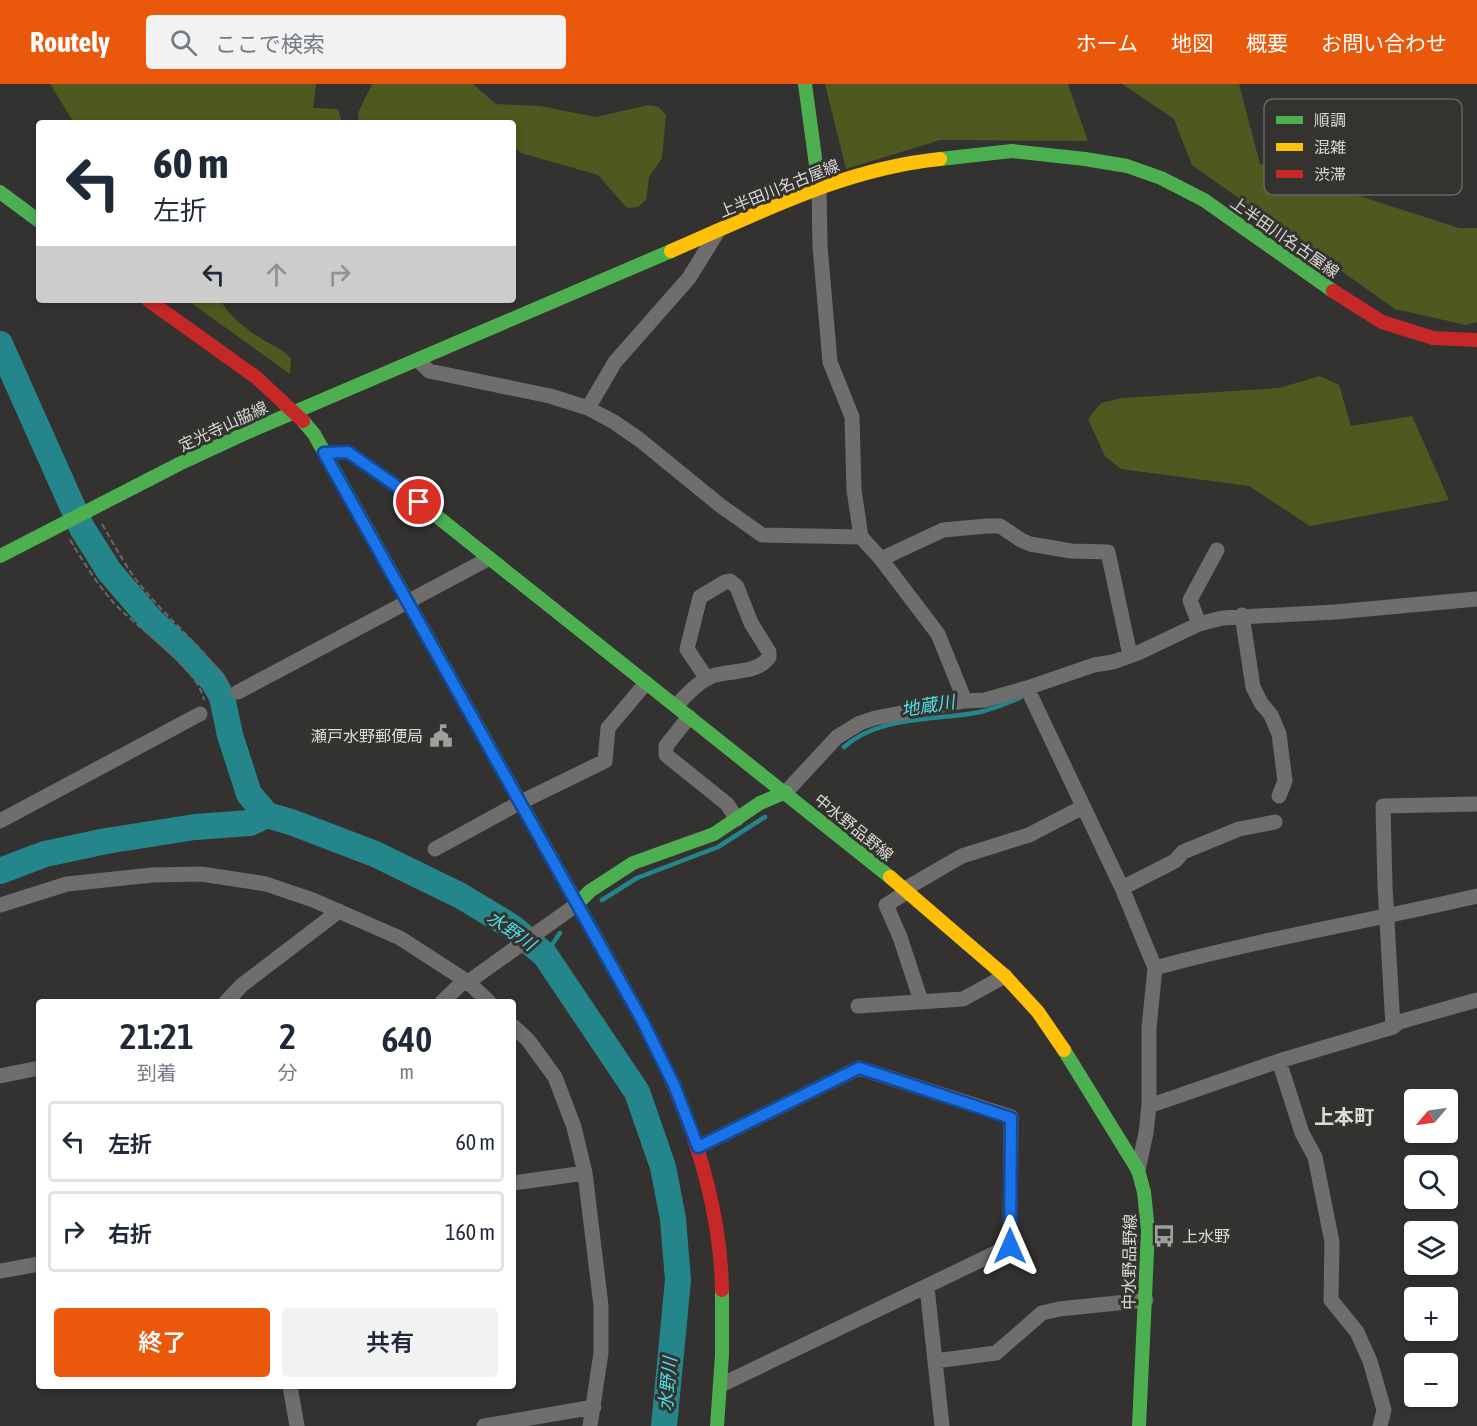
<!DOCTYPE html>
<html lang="ja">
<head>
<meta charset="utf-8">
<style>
  body { margin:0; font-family:"Asap Condensed","Noto Sans JP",sans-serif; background:#f2f2f3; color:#1f2937; height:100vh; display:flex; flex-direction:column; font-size:22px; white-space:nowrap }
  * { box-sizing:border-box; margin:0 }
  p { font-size:20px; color:#747a83 }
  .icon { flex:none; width:33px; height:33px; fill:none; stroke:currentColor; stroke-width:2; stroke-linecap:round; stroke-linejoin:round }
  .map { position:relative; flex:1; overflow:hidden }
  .side { position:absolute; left:36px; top:915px; width:480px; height:390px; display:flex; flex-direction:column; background:#fff; border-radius:6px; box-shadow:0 3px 9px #0003 }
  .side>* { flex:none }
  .banner { position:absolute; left:36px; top:36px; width:480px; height:183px; border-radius:6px; box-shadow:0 3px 9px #0003; background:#fff; color:#1f2937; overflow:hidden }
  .needle { width:39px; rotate:241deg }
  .controls { position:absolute; left:1404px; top:1005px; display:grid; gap:12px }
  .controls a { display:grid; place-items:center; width:54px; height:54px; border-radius:6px; background:#fff; box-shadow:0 3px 9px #0003; font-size:30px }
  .pin { position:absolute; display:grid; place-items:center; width:51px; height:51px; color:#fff; margin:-26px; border:3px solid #fff; border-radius:50%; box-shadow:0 2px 6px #0007 }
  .me { position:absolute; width:66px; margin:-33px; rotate:0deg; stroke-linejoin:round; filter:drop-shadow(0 0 4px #0008) }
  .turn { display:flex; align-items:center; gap:21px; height:126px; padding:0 18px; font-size:27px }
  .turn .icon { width:78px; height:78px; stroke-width:2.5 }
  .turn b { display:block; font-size:42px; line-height:51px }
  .lanes { display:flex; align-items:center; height:57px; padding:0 18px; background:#0003; justify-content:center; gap:30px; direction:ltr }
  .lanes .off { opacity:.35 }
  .eta { display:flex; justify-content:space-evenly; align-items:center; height:102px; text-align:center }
  .eta b { font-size:36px; font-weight:600; line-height:42px }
  .action { display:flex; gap:12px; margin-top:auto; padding:12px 18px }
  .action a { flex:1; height:69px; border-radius:6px; background:#ea580c; color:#fff; font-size:24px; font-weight:600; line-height:69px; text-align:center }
  .action a+a { background:#f2f2f3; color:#1f2937 }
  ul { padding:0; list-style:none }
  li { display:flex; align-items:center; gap:18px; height:81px; margin:0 12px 9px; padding:0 6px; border:3px solid #e0e1e3; border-radius:6px }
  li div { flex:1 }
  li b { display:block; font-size:22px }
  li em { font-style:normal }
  header { display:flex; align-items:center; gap:36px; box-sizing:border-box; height:84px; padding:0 30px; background:#ea580c; color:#fff }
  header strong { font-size:28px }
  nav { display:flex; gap:33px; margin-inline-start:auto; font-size:21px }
  .search { width:420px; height:54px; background:#f2f2f3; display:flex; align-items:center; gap:15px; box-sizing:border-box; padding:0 21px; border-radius:6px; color:#747a83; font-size:22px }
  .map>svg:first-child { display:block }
  .green { fill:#4d591f }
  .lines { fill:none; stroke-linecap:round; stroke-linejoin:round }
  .stream { stroke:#24868b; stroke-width:4.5 }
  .river { stroke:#24868b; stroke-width:26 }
  .path { stroke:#696867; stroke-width:2; stroke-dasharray:6 3; stroke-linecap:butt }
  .street { stroke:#6f6e6d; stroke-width:15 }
  .fast { stroke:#4caf50; stroke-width:14 }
  .slow { stroke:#ffc107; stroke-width:14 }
  .jam { stroke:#c62828; stroke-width:14 }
  .route-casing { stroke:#114b97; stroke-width:15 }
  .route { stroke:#1a73e8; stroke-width:10 }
  .labels { text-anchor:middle; stroke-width:6; stroke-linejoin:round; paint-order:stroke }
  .street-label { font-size:16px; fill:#dad9d7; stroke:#343330 }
  .poi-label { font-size:16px; fill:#dad9d7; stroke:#343330; text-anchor:end }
  .water-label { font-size:18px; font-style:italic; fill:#4ddfe8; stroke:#343330 }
  .quarter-label { font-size:20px; font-weight:bold; fill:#dcdbd7; stroke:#343330 }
  .key { fill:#343330; stroke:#666562; stroke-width:1.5 }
  .key-label { font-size:16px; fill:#dad9d7 }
</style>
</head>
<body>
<header>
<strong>Routely</strong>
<div class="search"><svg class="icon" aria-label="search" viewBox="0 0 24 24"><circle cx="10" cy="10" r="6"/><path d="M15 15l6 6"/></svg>ここで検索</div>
<nav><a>ホーム</a><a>地図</a><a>概要</a><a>お問い合わせ</a></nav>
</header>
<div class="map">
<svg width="1477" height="1342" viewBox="0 0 1477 1342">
  <rect width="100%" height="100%" fill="#333231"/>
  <path class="green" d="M50 0H316L313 24 338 25 342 39H74Z
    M372 0H473L496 20 540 22 596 33 648 21 659 23 666 31 662 74 649 93 646 116 638 123 627 124 598 91 521 69 513 63V39H359L358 29Z
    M825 0H1068L1088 57 940 56 846 85Z
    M1122 0H1239L1260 80 1459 144H1477V238L1466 241 1395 225 1192 81 1174 35Z
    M187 216H220C231 234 246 245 265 257 275 263 284 265 291 275L290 290Z
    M1320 292 1339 301 1351 342 1412 332 1449 416 1310 442 1249 402 1121 385 1105 372 1088 335 1101 319 1122 314 1279 304Z"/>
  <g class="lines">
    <path class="stream" d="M844 663C880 631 936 637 980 628 994 625 1007 619 1020 614
      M602 816 637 794 718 763 765 733
      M545 871 560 849"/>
    <path class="river" d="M0 260 82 444 109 487 151 536 185 567 213 597 222 613 230 651 249 710 267 731
      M0 787 45 770 106 757 195 743 250 739 267 731 291 738 375 770 461 812 512 843 545 871 637 1008 663 1083 673 1135 678 1196 664 1342"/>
    <path class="path" d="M102 440C115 462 126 484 142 503 169 537 204 563 228 600
      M70 456C82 476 98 501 113 518 136 544 197 582 204 616"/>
    <path class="street" d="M819 103 820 162 830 278 852 333 854 406 861 453 881 475 938 550 965 617
      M418 276 429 287 550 312 588 324 614 338 640 356 721 422 762 451 861 453
      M588 324 615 278 689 194 718 147
      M881 475 943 446 987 442H1000L1021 456 1030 460 1071 467 1108 468 1130 571
      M1242 531 1253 603 1261 619 1271 631 1279 650 1285 697 1279 712
      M1199 540 1190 516 1217 466
      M1027 604 1122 804 1155 884 1149 944V1022L1146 1049 1138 1086
      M238 608 488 475
      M676 622C685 612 699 597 712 592 730 586 758 590 769 573V568L751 539 737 503 730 497 725 498 700 513 687 565 707 595
      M689 633 666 662V671L727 720 737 735
      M786 708 837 653 860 639 875 634 965 617 985 616 1027 604 1094 581 1113 578 1138 569 1199 540 1222 534 1335 528 1477 515
      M0 737 200 630
      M435 765 519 719 605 677 608 644 646 599
      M1122 804 1175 777 1183 768 1239 745 1275 738
      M0 821 67 800 152 791 201 790 266 800 313 816 400 854 468 898 489 918
      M1155 884C1261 855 1370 837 1477 812
      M468 898 576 821
      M921 917 900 853 886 821 902 811 905 805 962 772 1029 751 1083 723
      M226 918 242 901 339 827
      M442 918 465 896
      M858 922 963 915 1005 892
      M513 942 528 956 555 993 574 1043 585 1089 601 1222V1269L590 1342
      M1393 943 1399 938 1477 916
      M1279 977 1302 1049 1315 1073 1332 1158 1331 1216 1357 1248 1370 1277 1384 1326 1380 1342
      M0 992 39 984
      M1149 1022 1279 977 1393 943 1385 802 1383 722 1477 720
      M698 1063 859 984 1011 1033 1010 1162 721 1301
      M513 1099 585 1089
      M0 1187 39 1180
      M927 1203 942 1342
      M935 1277 996 1269 1042 1229 1059 1225 1146 1216
      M290 1302 297 1342
      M484 1342 594 1323"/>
    <path class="fast" d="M805 0 819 103
      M940 75 1012 67 1085 75 1127 82 1161 94 1204 116 1333 207
      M0 108 39 137
      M303 337 314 350 629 912
      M324 369 348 368 419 418 890 793
      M0 472 179 380 248 348 671 167
      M576 821 590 807 633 779 714 750 760 719 786 708
      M1064 966 1138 1086 1144 1108 1148 1147 1139 1342
      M717 1342 722 1271V1206"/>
    <path class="slow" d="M671 167C760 129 842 85 940 75
      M890 793 1005 892 1038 928 1064 966"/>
    <path class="jam" d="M1333 207 1382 238 1433 254 1477 256
      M148 216 257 294 303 337
      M629 912C679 1002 720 1101 722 1206"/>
  </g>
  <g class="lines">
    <g class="route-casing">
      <path id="route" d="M419 418 348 368 324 369 642 936 674 1001 698 1063 859 984 881 991 1011 1034 1010 1162"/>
    </g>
    <use href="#route" class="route"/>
  </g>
  <defs>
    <g id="civic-bare" transform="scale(1.8)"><path d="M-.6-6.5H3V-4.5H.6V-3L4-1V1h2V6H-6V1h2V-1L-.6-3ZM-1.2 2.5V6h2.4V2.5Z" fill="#a09f9d" stroke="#343330" stroke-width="2.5" paint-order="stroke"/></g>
    <g id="bus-bare" transform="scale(1.8)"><path d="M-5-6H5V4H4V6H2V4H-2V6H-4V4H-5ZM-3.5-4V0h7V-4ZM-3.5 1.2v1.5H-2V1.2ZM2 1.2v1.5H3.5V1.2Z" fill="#a09f9d" stroke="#343330" stroke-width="2.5" paint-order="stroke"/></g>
  </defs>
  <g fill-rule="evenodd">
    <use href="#civic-bare" x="441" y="652"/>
    <use href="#bus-bare" x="1164" y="1152"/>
  </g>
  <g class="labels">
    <g class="street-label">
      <text transform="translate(779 104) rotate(-22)" y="6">上半田川名古屋線</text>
      <text transform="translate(1285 153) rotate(35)" y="6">上半田川名古屋線</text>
      <text transform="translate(223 342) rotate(-25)" y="6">定光寺山脇線</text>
      <text transform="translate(854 743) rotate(39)" y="6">中水野品野線</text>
      <text transform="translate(1129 1178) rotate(-89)" y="6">中水野品野線</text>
    </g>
    <g class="poi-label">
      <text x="423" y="658">瀬戸水野郵便局</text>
      <text x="1182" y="1158" text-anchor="start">上水野</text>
    </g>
    <g class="water-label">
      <text transform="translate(928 622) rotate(-9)" y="6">地蔵川</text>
      <text transform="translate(511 847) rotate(35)" y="6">水野川</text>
      <text transform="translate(668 1300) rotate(-85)" y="6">水野川</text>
    </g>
    <g class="quarter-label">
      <text x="1344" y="1040">上本町</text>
    </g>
  </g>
  <rect x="1264" y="15" width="198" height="96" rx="9" class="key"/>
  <rect x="1276" y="32" width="27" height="8" fill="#4caf50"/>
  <rect x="1276" y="59" width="27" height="8" fill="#ffc107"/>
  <rect x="1276" y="86" width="27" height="8" fill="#c62828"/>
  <g class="key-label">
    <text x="1314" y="42">順調</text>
    <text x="1314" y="69">混雑</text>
    <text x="1314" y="96">渋滞</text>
  </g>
</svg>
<div class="controls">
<a><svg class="needle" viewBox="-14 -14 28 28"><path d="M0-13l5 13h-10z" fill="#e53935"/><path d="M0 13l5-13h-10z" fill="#747a83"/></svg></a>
<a><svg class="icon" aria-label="search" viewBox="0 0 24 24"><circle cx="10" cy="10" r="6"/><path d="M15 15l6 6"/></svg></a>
<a><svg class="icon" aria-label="layers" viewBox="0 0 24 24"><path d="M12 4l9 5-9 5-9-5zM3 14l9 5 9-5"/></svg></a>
<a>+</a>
<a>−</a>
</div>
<div class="pin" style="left:419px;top:418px;background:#d93025"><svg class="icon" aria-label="arrive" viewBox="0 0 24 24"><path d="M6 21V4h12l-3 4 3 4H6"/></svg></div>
<svg class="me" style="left:1010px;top:1162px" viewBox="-20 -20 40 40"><path d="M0-17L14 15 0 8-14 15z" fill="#1a73e8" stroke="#fff" stroke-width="4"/></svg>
<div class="banner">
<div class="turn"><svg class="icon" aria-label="left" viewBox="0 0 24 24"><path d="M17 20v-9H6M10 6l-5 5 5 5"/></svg><div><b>60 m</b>左折</div></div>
<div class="lanes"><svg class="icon" aria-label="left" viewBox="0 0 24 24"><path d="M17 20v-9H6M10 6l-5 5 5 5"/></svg><svg class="icon off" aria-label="ahead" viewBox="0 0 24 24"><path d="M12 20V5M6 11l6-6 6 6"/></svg><svg class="icon off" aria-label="right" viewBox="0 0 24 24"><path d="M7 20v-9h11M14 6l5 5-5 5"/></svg></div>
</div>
<section class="side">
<div class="eta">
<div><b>21:21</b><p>到着</p></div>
<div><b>2</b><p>分</p></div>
<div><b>640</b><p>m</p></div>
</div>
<ul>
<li><svg class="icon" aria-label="left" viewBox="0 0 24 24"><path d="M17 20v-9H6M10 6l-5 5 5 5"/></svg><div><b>左折</b></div><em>60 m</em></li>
<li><svg class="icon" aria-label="right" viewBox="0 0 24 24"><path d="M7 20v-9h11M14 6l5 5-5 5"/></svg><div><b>右折</b></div><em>160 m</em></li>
</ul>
<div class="action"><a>終了</a><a>共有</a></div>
</section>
</div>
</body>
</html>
